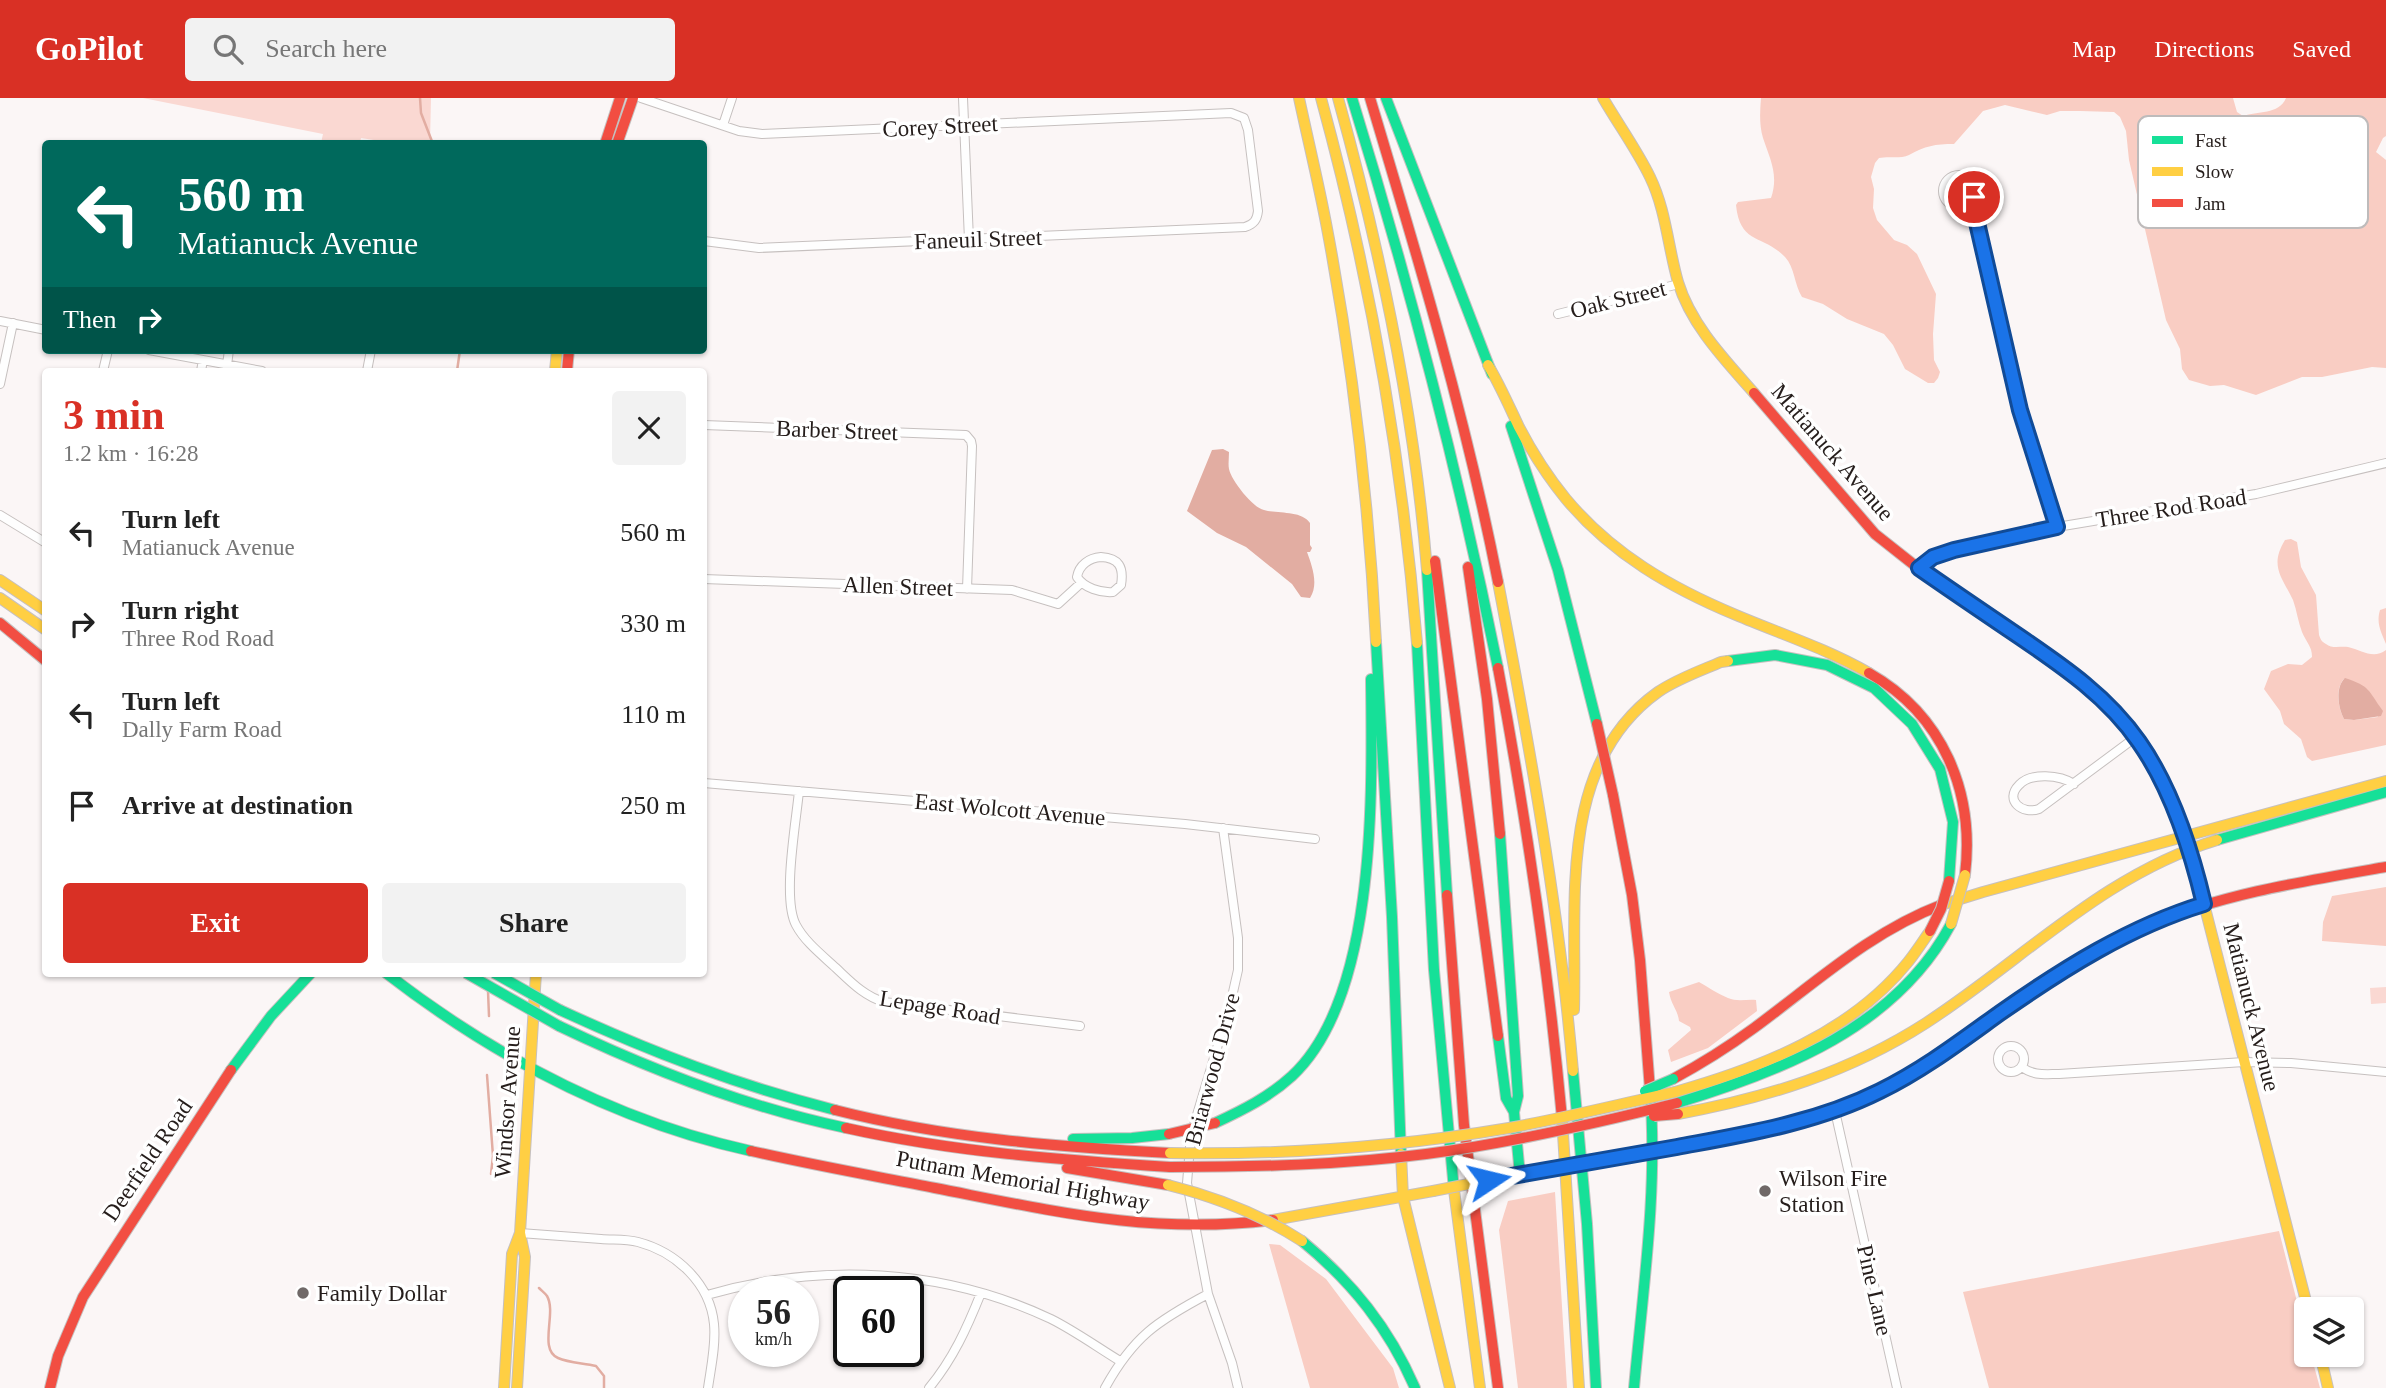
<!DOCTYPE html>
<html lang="en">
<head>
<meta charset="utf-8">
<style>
  body { margin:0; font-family:"Times New Roman",serif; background:#f2f2f2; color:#222; height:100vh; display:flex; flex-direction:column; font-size:26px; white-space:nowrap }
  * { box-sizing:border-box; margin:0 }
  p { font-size:23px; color:#767676 }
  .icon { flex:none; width:38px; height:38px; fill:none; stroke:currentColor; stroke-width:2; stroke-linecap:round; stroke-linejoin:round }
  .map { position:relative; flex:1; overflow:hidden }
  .side { position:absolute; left:42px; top:270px; width:665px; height:609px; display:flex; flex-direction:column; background:#fff; border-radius:7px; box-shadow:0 2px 5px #0004 }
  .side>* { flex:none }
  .guide { position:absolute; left:42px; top:42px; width:665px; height:214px; border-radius:7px; box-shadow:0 2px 5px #0004; background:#00695c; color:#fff; overflow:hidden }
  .controls { position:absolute; left:2294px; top:1199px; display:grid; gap:14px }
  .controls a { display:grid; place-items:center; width:70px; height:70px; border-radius:7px; background:#fff; box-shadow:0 2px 5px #0004; font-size:35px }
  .speed { position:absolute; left:728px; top:1178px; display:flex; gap:14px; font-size:35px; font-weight:700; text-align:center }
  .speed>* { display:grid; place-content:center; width:91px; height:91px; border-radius:50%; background:#fff; box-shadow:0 2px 5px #0004; line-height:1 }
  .speed small { font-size:18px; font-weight:400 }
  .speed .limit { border:4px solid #111; border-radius:10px; background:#fff; color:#111 }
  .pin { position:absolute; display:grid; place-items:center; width:60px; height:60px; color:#fff; margin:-30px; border:4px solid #fff; border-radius:50%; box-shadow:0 2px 7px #0007 }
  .me { position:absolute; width:77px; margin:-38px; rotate:80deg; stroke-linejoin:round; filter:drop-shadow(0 0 5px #0008) }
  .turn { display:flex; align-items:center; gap:24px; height:147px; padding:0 21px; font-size:32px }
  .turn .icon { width:91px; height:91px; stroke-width:2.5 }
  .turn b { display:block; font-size:49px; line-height:60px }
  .then { display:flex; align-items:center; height:66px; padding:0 21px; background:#0003; gap:14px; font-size:26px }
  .round { display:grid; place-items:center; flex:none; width:74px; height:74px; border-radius:7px; background:#f2f2f2 }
  .head { display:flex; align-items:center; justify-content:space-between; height:119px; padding:0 21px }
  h1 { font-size:42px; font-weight:600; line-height:52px; color:#d93025 }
  .button { display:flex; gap:14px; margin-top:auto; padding:14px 21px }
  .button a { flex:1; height:80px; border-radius:7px; background:#d93025; color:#fff; font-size:28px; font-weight:600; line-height:80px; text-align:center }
  .button a+a { background:#f2f2f2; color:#222 }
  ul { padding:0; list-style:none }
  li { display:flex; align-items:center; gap:21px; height:91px; padding:0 21px }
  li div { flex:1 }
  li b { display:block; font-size:26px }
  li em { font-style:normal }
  header { display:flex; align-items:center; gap:42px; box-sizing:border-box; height:98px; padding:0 35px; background:#d93025; color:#fff }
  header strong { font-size:33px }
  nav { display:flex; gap:38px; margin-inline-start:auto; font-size:24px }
  .search { width:490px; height:63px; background:#f2f2f2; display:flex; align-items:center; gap:18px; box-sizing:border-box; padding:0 24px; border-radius:7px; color:#767676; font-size:26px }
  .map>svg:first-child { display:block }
  .green { fill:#fad8d2 }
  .forest { fill:#f9cdc3; fill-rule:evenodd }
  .water { fill:#e2ada2 }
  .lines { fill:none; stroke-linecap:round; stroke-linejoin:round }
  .stream { stroke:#e2ada2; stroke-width:2.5 }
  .street-casing { stroke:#c6c0bf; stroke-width:10 }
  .fast-casing { stroke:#c6c0bf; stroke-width:12 }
  .slow-casing { stroke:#c6c0bf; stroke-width:12 }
  .jam-casing { stroke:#c6c0bf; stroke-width:12 }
  .street { stroke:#fefefe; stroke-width:8 }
  .fast { stroke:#16e098; stroke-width:10 }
  .slow { stroke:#ffcf43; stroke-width:10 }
  .jam { stroke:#f24e42; stroke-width:10 }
  .fast-bridge-casing { stroke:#c6c0bf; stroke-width:12; stroke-linecap:butt }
  .slow-bridge-casing { stroke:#c6c0bf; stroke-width:12; stroke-linecap:butt }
  .jam-bridge-casing { stroke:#c6c0bf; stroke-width:12; stroke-linecap:butt }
  .fast-bridge { stroke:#16e098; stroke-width:10 }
  .slow-bridge { stroke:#ffcf43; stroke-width:10 }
  .jam-bridge { stroke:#f24e42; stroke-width:10 }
  .route-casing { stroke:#114b97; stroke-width:18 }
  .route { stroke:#1a73e8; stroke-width:12 }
  .poi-dot { fill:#706968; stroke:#fff; stroke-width:2.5 }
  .labels { text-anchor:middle; stroke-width:7; stroke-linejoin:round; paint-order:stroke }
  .street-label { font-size:23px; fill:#251d1b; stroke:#fff }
  .poi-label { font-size:23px; fill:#251d1b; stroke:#fff; text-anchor:start }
  .key { fill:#fff; stroke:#bebbbb; stroke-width:2 }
  .key-label { font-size:19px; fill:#251d1b }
</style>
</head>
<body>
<header>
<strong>GoPilot</strong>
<div class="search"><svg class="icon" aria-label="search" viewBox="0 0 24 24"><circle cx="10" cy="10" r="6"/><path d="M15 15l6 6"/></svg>Search here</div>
<nav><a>Map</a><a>Directions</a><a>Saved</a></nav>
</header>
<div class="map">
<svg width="2386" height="1290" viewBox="0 0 2386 1290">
  <rect width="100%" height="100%" fill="#fbf6f6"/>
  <path class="green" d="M143 0H431L430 45H393L361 40 360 45H321L323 36Z
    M2386 889V905L2371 906 2370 890Z"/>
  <path class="forest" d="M1761 0H2233L2237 14 2243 18C2257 13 2279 17 2286 0H2386V38L2383 40 2376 54 2386 62V270L2372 269 2322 279H2302L2256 297 2224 287 2210 288 2189 282 2182 271 2180 251 2166 222 2129 62 2126 33 2120 19 2114 14 2080 13H2060L2047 17 2005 7 1983 13 1954 46C1935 46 1925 48 1909 57 1901 61 1888 58 1879 60L1875 65 1871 79 1874 91 1873 110 1877 122 1894 142 1907 147 1917 156 1936 196 1933 236 1934 262 1940 274 1938 280 1934 285H1928L1905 271 1893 247 1884 236 1847 221 1823 206 1802 199C1794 186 1795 170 1785 159 1763 136 1740 147 1736 107L1738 104 1771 100C1779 77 1770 61 1763 40 1759 27 1760 13 1761 0Z
    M2291 441 2297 444 2301 469 2316 497 2319 537C2321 542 2321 543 2326 546 2332 551 2340 548 2348 549 2362 552 2373 562 2386 552V647L2312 663 2307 659 2301 641 2284 626 2280 613 2264 591 2271 573 2288 566 2302 567 2312 559C2312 548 2306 544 2302 534 2298 524 2297 513 2293 502 2282 479 2269 468 2285 442ZM2344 581C2367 587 2373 597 2378 619L2354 622 2344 621C2338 610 2335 590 2344 581Z
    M2386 510V546C2381 534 2376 525 2380 512Z
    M2386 789V848L2322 843 2323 824 2332 798Z
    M1699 884C1708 889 1718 896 1728 900 1737 904 1747 901 1756 902L1757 913 1708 950 1671 964 1668 952 1691 932 1690 929 1679 923C1678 912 1671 907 1669 894Z
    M1555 1094 1567 1290H1518L1499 1132 1508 1103Z
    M2279 1133 2306 1239V1256L2311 1257 2320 1290H1989L1963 1194Z
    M1269 1146 1280 1147 1326 1181 1393 1270 1399 1290H1310Z"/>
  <path class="water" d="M1223 351 1229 354C1229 360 1228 366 1229 371 1231 382 1253 410 1264 412 1278 416 1301 412 1310 425V447L1312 450 1310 454H1307C1312 468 1319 486 1310 500L1301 499 1292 486 1246 449 1217 435 1187 413 1212 352Z
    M2345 580C2371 589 2367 591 2383 613L2381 618 2354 622 2344 621C2338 610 2335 589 2345 580Z"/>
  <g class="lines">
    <path class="stream" d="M420 0 421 15 433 46
      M457 273 460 252
      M488 893 489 918
      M487 977 493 1058 491 1076
      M539 1190C542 1193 545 1195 547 1198 557 1215 538 1251 558 1260 569 1265 584 1265 596 1268L604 1278V1290"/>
    <g class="street-casing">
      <path id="street" d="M641 0 739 33 762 36 1231 15 1244 20 1248 32 1258 113C1257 122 1254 126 1245 129L759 150 704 143
        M963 0 969 142
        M723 27 732 0
        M1943 93a16 16 0 1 1 32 0a16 16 0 1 1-32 0Z
        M1972 103 2020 312 2057 429
        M1558 216 1679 186
        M0 223 46 232
        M149 252 262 273
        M227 267 229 252
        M103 273 108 252
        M201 273 203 262
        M367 273 371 252
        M0 286 13 225
        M704 327 966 337 971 343 972 348 967 491
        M0 417 46 445
        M1101 459C1119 460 1124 469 1121 487L1113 494C1101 495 1084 490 1077 479 1079 467 1089 460 1101 459Z
        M1918 470 1933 459 1954 452 2057 429 2256 396 2386 365
        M704 481 1012 492 1058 506 1081 485
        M704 685 1185 726 1315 741
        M2074 686C2060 677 2031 674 2019 687 2004 702 2022 717 2039 711L2136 639
        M799 693C796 725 782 801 796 827 805 844 822 857 836 870 851 884 864 898 884 904L1080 928
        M1223 730 1238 840V872L1231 903 1191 1037 1187 1085 1208 1196 1232 1265 1238 1290
        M1998 961a13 13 0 1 1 26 0a13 13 0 1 1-26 0Z
        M2022 969C2033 978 2045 976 2059 976L2244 964 2291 965 2386 974
        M1835 1013 1897 1290
        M520 1135C547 1137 574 1139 601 1141 613 1142 626 1141 638 1144 676 1154 710 1185 714 1226 716 1247 711 1269 708 1290
        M707 1197C821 1164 943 1170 1051 1221 1075 1233 1097 1249 1120 1263
        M929 1290C953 1261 967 1230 981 1195
        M1105 1290C1133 1239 1157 1223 1208 1196"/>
    </g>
    <g class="fast-casing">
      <path id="fast" d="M1352 0C1410 188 1459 377 1498 570
        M1386 0 1492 276
        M1511 328 1558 472 1597 626
        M1427 472 1447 797
        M2021 540C2066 571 2116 604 2145 652 2157 673 2166 695 2176 716
        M1376 544 1392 819 1401 1056
        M1417 545 1434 872 1454 1092
        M1728 563 1775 557 1827 567 1874 590 1912 626 1940 671 1953 724 1949 783
        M1500 736 1518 998 1514 1014
        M2217 742 2386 694
        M386 875C496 960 615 1023 751 1053
        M560 912C651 954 737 987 835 1012
        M559 928C651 972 746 1009 846 1030
        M1498 938 1506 1000 1514 1014 1520 1077
        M231 972 271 918 311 875
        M1573 973 1587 1126 1596 1290
        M1677 1005C1783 973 1896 929 1951 826
        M1215 1025C1243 1012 1269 999 1292 978 1378 898 1372 692 1371 581
        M1073 1041 1132 1040 1169 1036
        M1302 1143C1352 1184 1389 1230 1415 1290
        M1634 1290C1643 1191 1658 1091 1650 992"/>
    </g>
    <g class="slow-casing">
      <path id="slow" d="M1299 0C1308 42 1318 83 1326 125 1352 262 1369 405 1376 544
        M1321 0C1370 179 1402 360 1417 545
        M1338 0C1381 155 1414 312 1427 472
        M1603 0C1618 26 1637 52 1650 79 1666 112 1668 149 1678 184 1691 227 1725 262 1754 295
        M1488 267C1500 287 1509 308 1519 329 1532 354 1548 379 1566 401 1612 456 1671 490 1736 517 1781 536 1827 551 1869 575
        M555 273 557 252
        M0 482 46 513
        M1498 484C1529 646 1559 809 1573 973
        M0 500 46 532
        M2195 771 2308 1211
        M1941 807 1983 794 2386 683
        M1574 912C1577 804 1557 666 1658 594 1677 581 1700 573 1721 564L1728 563
        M1675 994C1760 970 1851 935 1908 864 1916 854 1923 843 1930 833
        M1678 1016C1766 1000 1850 974 1926 925 2023 862 2104 776 2217 742
        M1562 1020 1579 1290
        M1401 1056 1403 1099 1450 1290
        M1605 1061C1693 1046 1788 1038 1869 999 1934 968 1989 922 2048 882 2080 861 2112 844 2146 828
        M1454 1092 1480 1290
        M1273 1122 1433 1093
        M2320 1256 2328 1290
        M504 1290 512 1156 520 1135 536 875
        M517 1290 525 1159 520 1135"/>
    </g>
    <g class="jam-casing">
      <path id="jam" d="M1370 0C1418 160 1466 320 1498 484
        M605 46 620 0
        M617 46 633 0
        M567 273 569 252
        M1754 295 1875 436 1918 470 2021 540
        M1435 463 1498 938
        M1468 469 1487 601 1500 736
        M0 525 46 563
        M1498 570C1526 719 1548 869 1562 1020
        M1869 575C1943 617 1975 694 1965 777
        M1613 697 1632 797 1640 862 1650 992
        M1447 797 1464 1027 1498 1290
        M2146 828C2222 796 2305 783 2386 769
        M1673 981C1701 966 1728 949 1754 930 1814 886 1870 834 1941 807
        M835 1012C945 1040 1057 1049 1170 1055
        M846 1030C953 1054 1061 1062 1170 1069
        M751 1053C812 1067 874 1078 935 1090 1053 1113 1151 1137 1273 1122
        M1067 1070 1168 1087
        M1489 1082 1549 1072
        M50 1290 58 1258 83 1199 231 972"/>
    </g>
    <use href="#street" class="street"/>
    <use href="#fast" class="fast"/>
    <use href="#slow" class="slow"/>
    <use href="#jam" class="jam"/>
    <g class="fast-bridge-casing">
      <path id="fast-bridge" d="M466 875 559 928
        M494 875 560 912
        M1645 993 1673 981"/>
    </g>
    <g class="slow-bridge-casing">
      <path id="slow-bridge" d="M2176 716 2195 771
        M1951 826 1965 777
        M1170 1055C1284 1057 1397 1049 1509 1030 1565 1020 1620 1006 1675 994
        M1549 1072 1605 1061
        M1168 1087C1216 1099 1260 1116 1302 1143
        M1433 1093 1489 1082"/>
    </g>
    <g class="jam-bridge-casing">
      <path id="jam-bridge" d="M1597 626 1613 697
        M1930 833 1941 811 1949 783
        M1654 1018 1678 1016
        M1169 1036 1215 1025
        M1170 1069C1256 1069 1341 1067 1426 1056 1511 1045 1594 1026 1677 1005"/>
    </g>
    <use href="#fast-bridge" class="fast-bridge"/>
    <use href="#slow-bridge" class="slow-bridge"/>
    <use href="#jam-bridge" class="jam-bridge"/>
  </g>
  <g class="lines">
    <g class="route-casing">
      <path id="route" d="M1489 1082C1552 1071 1614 1060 1677 1049 1746 1036 1816 1025 1880 993 1923 972 1961 943 2000 915 2063 871 2129 829 2204 806 2191 751 2172 691 2139 644 2108 599 2064 569 2020 539 1986 516 1952 493 1919 470L1933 459 1954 452 2057 429 2020 312 1972 103 1974 99"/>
    </g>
    <use href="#route" class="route"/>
  </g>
  <g class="poi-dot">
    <circle cx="1765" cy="1093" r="7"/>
    <circle cx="303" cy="1195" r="7"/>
  </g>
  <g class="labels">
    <g class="street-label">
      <text transform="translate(940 28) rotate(-3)" y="8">Corey Street</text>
      <text transform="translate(978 141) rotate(-2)" y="8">Faneuil Street</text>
      <text transform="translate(1618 201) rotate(-14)" y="8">Oak Street</text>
      <text transform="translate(837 332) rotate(2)" y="8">Barber Street</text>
      <text transform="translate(1833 354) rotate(49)" y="8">Matianuck Avenue</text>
      <text transform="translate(2171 410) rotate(-9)" y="8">Three Rod Road</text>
      <text transform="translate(898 488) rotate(2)" y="8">Allen Street</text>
      <text transform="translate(1010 711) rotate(5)" y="8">East Wolcott Avenue</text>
      <text transform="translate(940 909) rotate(9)" y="8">Lepage Road</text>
      <text transform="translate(2252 909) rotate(76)" y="8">Matianuck Avenue</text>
      <text transform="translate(1212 971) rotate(-75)" y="8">Briarwood Drive</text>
      <text transform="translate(507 1004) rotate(-86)" y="8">Windsor Avenue</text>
      <text transform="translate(147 1062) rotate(-56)" y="8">Deerfield Road</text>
      <text transform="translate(1023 1082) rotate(10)" y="8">Putnam Memorial Highway</text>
      <text transform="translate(1875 1192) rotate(77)" y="8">Pine Lane</text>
    </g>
    <g class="poi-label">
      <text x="1779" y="1088">Wilson Fire<tspan x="1779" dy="26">Station</tspan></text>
      <text x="317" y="1203">Family Dollar</text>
    </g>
  </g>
  <rect x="2138" y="18" width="230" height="112" rx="10" class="key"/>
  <rect x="2152" y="38" width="31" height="8" fill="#16e098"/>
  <rect x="2152" y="69" width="31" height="9" fill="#ffcf43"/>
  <rect x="2152" y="101" width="31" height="8" fill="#f24e42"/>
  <g class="key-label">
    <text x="2195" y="49">Fast</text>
    <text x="2195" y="80">Slow</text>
    <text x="2195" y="112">Jam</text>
  </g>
</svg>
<div class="controls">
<a><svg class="icon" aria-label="layers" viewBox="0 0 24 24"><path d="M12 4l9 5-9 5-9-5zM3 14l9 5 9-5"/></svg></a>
</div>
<div class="speed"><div>56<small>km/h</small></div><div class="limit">60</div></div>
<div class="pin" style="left:1974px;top:99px;background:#d93025"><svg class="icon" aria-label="arrive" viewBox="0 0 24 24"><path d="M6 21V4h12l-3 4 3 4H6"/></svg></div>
<svg class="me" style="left:1489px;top:1082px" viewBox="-20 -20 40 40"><path d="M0-17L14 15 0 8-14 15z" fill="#1a73e8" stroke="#fff" stroke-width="4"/></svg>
<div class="guide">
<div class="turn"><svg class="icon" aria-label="left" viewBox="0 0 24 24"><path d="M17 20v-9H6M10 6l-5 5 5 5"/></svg><div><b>560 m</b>Matianuck Avenue</div></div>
<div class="then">Then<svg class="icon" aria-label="right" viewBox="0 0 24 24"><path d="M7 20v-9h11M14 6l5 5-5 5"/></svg></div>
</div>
<section class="side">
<div class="head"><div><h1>3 min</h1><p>1.2 km · 16:28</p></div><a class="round"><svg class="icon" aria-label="close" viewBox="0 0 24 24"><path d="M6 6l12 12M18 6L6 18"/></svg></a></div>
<ul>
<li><svg class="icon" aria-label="left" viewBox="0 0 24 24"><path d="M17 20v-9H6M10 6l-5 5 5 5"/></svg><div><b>Turn left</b><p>Matianuck Avenue</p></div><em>560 m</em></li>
<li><svg class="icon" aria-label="right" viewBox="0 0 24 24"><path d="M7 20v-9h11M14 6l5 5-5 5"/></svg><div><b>Turn right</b><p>Three Rod Road</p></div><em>330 m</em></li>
<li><svg class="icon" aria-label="left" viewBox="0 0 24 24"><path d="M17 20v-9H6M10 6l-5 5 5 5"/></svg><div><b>Turn left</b><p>Dally Farm Road</p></div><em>110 m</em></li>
<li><svg class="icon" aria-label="arrive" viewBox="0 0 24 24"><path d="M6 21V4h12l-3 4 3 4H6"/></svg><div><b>Arrive at destination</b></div><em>250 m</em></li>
</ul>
<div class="button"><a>Exit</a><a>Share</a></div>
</section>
</div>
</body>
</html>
